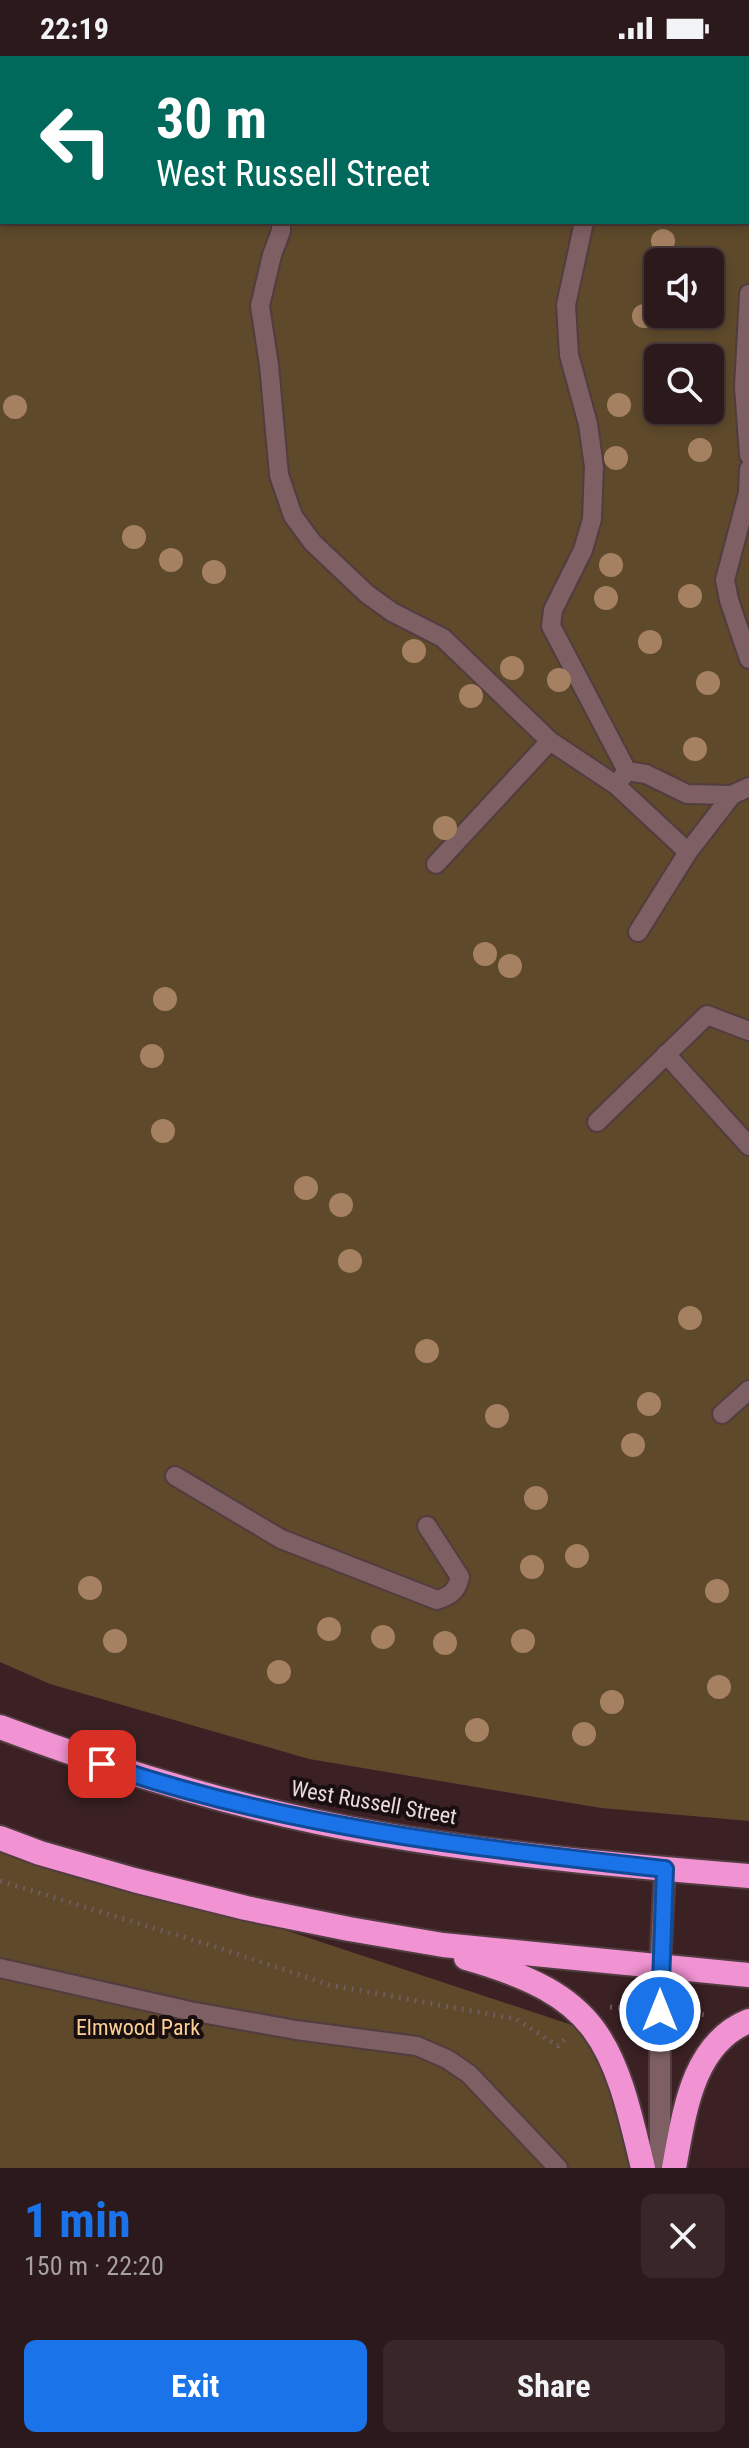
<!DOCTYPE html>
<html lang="en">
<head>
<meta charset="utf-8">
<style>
  body { margin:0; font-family:"Roboto Condensed",sans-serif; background:#382628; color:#f1f3f6; height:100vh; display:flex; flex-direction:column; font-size:30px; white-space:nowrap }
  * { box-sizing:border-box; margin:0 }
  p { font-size:26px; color:#a6a0a3 }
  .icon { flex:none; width:44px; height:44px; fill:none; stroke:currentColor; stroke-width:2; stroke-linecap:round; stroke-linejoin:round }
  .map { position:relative; height:2112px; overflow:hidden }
  .drawer { display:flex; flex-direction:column; background:#2c191b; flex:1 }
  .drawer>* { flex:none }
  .banner { position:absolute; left:0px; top:0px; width:750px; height:168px; box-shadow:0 4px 12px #0003,0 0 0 2px #48383a; background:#00695c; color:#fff; overflow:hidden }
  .tools { position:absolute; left:644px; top:192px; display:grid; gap:16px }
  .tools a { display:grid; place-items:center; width:80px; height:80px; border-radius:12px; background:#2c191b; box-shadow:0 4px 12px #0003,0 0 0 2px #48383a; font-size:40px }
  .pin { position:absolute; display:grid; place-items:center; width:68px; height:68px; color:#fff; margin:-34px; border-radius:16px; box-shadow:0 4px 12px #0006 }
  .me { position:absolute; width:88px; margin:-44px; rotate:0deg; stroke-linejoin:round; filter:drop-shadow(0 0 6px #0008) }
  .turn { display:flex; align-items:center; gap:28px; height:168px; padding:0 24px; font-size:36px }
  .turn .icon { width:104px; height:104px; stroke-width:2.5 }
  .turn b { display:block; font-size:56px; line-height:68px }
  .round { display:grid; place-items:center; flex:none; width:84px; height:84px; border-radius:12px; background:#382628 }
  .overview { display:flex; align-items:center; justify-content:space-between; height:136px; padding:0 24px }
  h1 { font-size:48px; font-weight:700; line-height:60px; color:#1a73e8 }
  .button { display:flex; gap:16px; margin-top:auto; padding:16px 24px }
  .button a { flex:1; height:92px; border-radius:12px; background:#1a73e8; color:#fff; font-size:32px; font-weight:700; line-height:92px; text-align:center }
  .button a+a { background:#382628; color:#f1f3f6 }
  .status { display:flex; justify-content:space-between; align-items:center; height:56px; padding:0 40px; background:#2c191b; direction:ltr }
  .status svg { height:22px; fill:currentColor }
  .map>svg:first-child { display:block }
  .green { fill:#5e492b; fill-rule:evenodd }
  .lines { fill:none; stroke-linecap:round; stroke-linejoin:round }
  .lane-casing { stroke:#513c3f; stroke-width:22 }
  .secondary-casing { stroke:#513c3f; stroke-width:24 }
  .highway-casing { stroke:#513c3f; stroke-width:28 }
  .path { stroke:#715a5c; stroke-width:5; stroke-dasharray:2 6; stroke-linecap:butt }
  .lane { stroke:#7e5f63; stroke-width:18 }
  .secondary { stroke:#7e5f63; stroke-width:20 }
  .highway { stroke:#f193d3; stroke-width:24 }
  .tree { fill:#a58161 }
  .route-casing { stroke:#114b97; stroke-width:20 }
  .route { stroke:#1a73e8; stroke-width:14 }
  .labels { text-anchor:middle; stroke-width:8; stroke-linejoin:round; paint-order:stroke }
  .street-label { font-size:22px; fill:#ebd9db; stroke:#1a0f10 }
  .park-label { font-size:22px; fill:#fcd093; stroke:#1a0f10 }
</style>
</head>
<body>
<div class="status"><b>22:19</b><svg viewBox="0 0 49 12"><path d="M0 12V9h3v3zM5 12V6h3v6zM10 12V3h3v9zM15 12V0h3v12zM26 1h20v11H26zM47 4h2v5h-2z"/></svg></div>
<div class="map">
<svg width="749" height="2112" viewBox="0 0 749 2112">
  <rect width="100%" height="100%" fill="#3b2124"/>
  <path class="green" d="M0 0H749V1765L601 1752 309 1703 50 1628 0 1606ZM2 2H748V166H2ZM658 206H710V258H658ZM658 302H710V354H658Z
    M0 1773 134 1824 599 1978 638 2112H0Z"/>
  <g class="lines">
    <g class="lane-casing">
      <path id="lane" d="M267 0V2
        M591 0V2
        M706 0 707 2
        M748 112 749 114
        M281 166V175L272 199 260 250 269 309 279 419 293 460 313 487 367 538 392 556 443 582 550 685 616 729
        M584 166 566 249 569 299 588 368 594 411 592 463 583 494 553 554 551 570 627 715
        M749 238 744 331 749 399
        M749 413 748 437 725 524 729 544 749 603
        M732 739 688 796 616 729 627 715 646 718 687 738 732 739 749 731
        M436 808 550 685
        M638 876 688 796
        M666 998 749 1090
        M597 1066 707 959 749 975
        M722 1358 749 1334
        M175 1420 281 1483 437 1544C450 1540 457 1535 460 1521L427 1470
        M0 1912 190 1955 296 1974 417 1990 447 2003 469 2018 558 2112"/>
    </g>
    <g class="secondary-casing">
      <path id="secondary" d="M660 2112V1911L665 1813"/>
    </g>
    <g class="highway-casing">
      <path id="highway" d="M0 1671C122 1717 251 1756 380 1778 502 1799 626 1810 749 1820
        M0 1782 40 1797 134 1824 246 1852 349 1873 443 1889 749 1919
        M466 1902C600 1940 613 1984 643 2112
        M674 2112C684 2060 691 1988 749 1965"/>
    </g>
    <path class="path" d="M0 1825 222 1893 330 1929 516 1963 558 1990 565 1983
      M610 1951 636 1953
      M686 1957 708 1959"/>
    <use href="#lane" class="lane"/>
    <use href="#secondary" class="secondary"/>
    <use href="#highway" class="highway"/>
  </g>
  <g class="tree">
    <circle cx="663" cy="185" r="12"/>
    <circle cx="644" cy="260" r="12"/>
    <circle cx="619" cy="349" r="12"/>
    <circle cx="15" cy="351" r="12"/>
    <circle cx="700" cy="394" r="12"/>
    <circle cx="616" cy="402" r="12"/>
    <circle cx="134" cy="481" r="12"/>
    <circle cx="171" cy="504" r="12"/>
    <circle cx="611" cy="509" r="12"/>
    <circle cx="214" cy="516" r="12"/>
    <circle cx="690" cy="540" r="12"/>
    <circle cx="606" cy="542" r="12"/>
    <circle cx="650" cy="586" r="12"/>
    <circle cx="414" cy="595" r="12"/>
    <circle cx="512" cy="612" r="12"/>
    <circle cx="559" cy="624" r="12"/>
    <circle cx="708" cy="627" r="12"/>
    <circle cx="471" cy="640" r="12"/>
    <circle cx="695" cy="693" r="12"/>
    <circle cx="445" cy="772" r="12"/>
    <circle cx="485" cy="898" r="12"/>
    <circle cx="510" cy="910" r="12"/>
    <circle cx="165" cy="943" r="12"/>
    <circle cx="152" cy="1000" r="12"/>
    <circle cx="163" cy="1075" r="12"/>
    <circle cx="306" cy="1132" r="12"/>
    <circle cx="341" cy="1149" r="12"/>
    <circle cx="350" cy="1205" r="12"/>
    <circle cx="690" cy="1262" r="12"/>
    <circle cx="427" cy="1295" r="12"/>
    <circle cx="649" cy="1348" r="12"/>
    <circle cx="497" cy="1360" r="12"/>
    <circle cx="633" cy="1389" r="12"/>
    <circle cx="536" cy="1442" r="12"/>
    <circle cx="577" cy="1500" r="12"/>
    <circle cx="532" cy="1511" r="12"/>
    <circle cx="90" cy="1532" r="12"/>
    <circle cx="717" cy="1535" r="12"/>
    <circle cx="329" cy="1573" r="12"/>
    <circle cx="383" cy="1581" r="12"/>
    <circle cx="115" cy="1585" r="12"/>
    <circle cx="523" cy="1585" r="12"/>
    <circle cx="445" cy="1587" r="12"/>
    <circle cx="279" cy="1616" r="12"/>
    <circle cx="719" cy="1631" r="12"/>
    <circle cx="612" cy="1646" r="12"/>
    <circle cx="477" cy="1674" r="12"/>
    <circle cx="584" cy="1678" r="12"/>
  </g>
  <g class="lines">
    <g class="route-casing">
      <path id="route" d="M102 1708C283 1771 476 1792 665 1813L660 1955"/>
    </g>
    <use href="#route" class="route"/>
  </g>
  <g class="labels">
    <g class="street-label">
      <text transform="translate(374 1746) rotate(10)" y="8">West Russell Street</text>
    </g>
    <g class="park-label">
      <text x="138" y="1979">Elmwood Park</text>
    </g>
  </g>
</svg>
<div class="tools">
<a><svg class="icon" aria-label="sound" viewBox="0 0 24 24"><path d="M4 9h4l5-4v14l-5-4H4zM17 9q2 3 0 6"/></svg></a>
<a><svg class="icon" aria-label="search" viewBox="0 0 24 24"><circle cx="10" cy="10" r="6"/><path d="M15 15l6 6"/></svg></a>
</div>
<div class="pin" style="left:102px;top:1708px;background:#d93025"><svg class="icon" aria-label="arrive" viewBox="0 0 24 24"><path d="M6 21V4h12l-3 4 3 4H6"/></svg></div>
<svg class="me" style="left:660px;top:1955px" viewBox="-20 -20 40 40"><circle r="17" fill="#1a73e8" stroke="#fff" stroke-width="3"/><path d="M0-11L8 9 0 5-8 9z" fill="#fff"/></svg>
<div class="banner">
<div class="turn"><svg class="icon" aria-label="left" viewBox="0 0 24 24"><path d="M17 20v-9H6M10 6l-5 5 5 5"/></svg><div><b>30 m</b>West Russell Street</div></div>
</div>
</div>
<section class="drawer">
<div class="overview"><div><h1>1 min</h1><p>150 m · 22:20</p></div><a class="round"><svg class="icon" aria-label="close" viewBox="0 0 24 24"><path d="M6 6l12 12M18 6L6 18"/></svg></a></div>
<div class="button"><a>Exit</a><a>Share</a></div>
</section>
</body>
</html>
